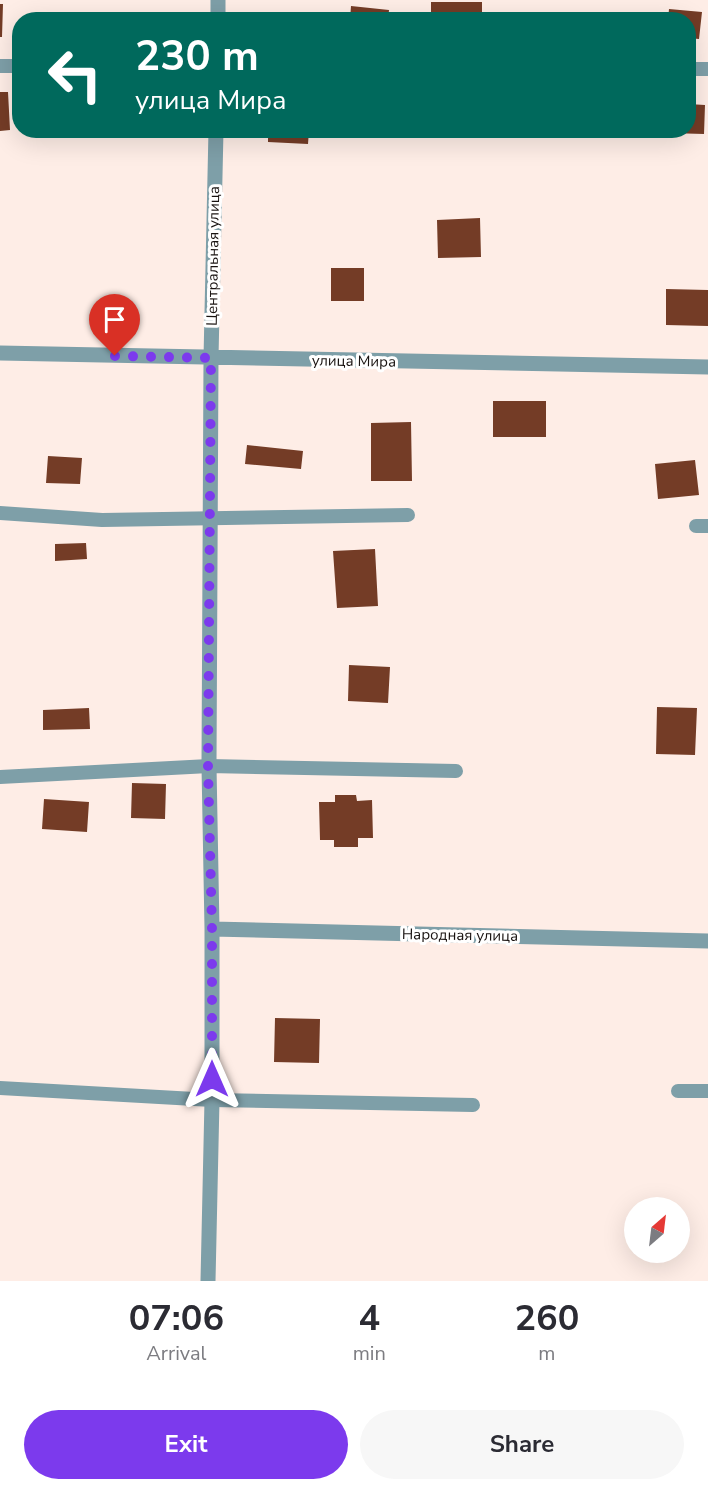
<!DOCTYPE html>
<html lang="en">
<head>
<meta charset="utf-8">
<style>
  body { margin:0; font-family:"Nunito Sans",sans-serif; background:#f7f7f7; color:#2b2b33; height:100vh; display:flex; flex-direction:column; font-size:22px; white-space:nowrap }
  * { box-sizing:border-box; margin:0 }
  p { font-size:20px; color:#7c7c81 }
  .icon { flex:none; width:33px; height:33px; fill:none; stroke:currentColor; stroke-width:2; stroke-linecap:round; stroke-linejoin:round }
  .map { position:relative; height:1281px; overflow:hidden }
  .panel { display:flex; flex-direction:column; background:#fff; flex:1 }
  .panel>* { flex:none }
  .banner { position:absolute; left:12px; top:12px; width:684px; height:126px; border-radius:24px; box-shadow:0 6px 24px #0002; background:#00695c; color:#fff; overflow:hidden }
  .needle { width:39px; rotate:28deg }
  .tools { position:absolute; left:624px; top:1197px; display:grid; gap:12px }
  .tools a { display:grid; place-items:center; width:66px; height:66px; border-radius:50%; background:#fff; box-shadow:0 6px 24px #0002; font-size:30px }
  .pin { position:absolute; display:grid; place-items:center; width:51px; height:51px; color:#fff; margin:-62px -26px; border-radius:50% 50% 50% 0; rotate:-45deg; box-shadow:0 0 6px #0007 }
  .pin .icon { rotate:45deg }
  .me { position:absolute; width:66px; margin:-33px; rotate:0deg; stroke-linejoin:round; filter:drop-shadow(0 0 4px #0008) }
  .turn { display:flex; align-items:center; gap:21px; height:126px; padding:0 24px; font-size:27px }
  .turn .icon { width:78px; height:78px; stroke-width:2.5 }
  .turn b { display:block; font-size:42px; line-height:51px }
  .eta { display:flex; justify-content:space-evenly; align-items:center; height:102px; text-align:center }
  .eta b { font-size:36px; font-weight:700; line-height:42px }
  .cta { display:flex; gap:12px; margin-top:auto; padding:12px 24px }
  .cta a { flex:1; height:69px; border-radius:36px; background:#7c3aed; color:#fff; font-size:24px; font-weight:700; line-height:69px; text-align:center }
  .cta a+a { background:#f7f7f7; color:#2b2b33 }
  .map>svg:first-child { display:block }
  .building { fill:#743c26 }
  .lines { fill:none; stroke-linecap:round; stroke-linejoin:round }
  .lane { stroke:#7e9fa8; stroke-width:14 }
  .street { stroke:#7e9fa8; stroke-width:15 }
  .route { stroke:#7c3aed; stroke-width:10; stroke-dasharray:0 18 }
  .labels { text-anchor:middle; stroke-width:6; stroke-linejoin:round; paint-order:stroke }
  .street-label { font-size:15px; fill:#181210; stroke:#fff }
</style>
</head>
<body>
<div class="map">
<svg width="708" height="1281" viewBox="0 0 708 1281">
  <rect width="100%" height="100%" fill="#feede6"/>
  <path class="building" d="M431 2H482V20H431Z
    M0 4H3L2 37H0Z
    M351 6 389 10 388 20H350Z
    M669 9 702 12 699 39 688 38V20H668Z
    M0 92H8L10 130 0 131Z
    M688 104 705 105 704 134 669 133V130H688Z
    M268 130H309L308 144 268 142Z
    M480 218 481 257 438 258 437 220Z
    M331 268H364V301H331Z
    M666 289 708 290V326L666 325Z
    M493 401H546V437H493Z
    M411 422 412 481H371V423Z
    M247 445 303 451 301 469 245 464Z
    M48 456 82 458 80 484 46 483Z
    M695 460 699 495 658 499 655 464Z
    M86 543 87 559 55 561V544Z
    M375 549 378 606 337 608 333 551Z
    M349 665 390 667 388 703 348 701Z
    M657 707 697 708 695 755 656 754Z
    M89 708 90 729 43 730V710Z
    M132 783 166 784 165 819 131 818Z
    M335 795H356L357 801 372 800 373 838H358V847H334V840H320L319 802H335Z
    M44 799 89 802 87 832 42 829Z
    M275 1018 320 1019 319 1063 274 1062Z"/>
  <g class="lines">
    <path class="lane" d="M0 66H20
      M688 69H708
      M0 513 102 520 408 515
      M696 526H708
      M0 777 209 766 456 771
      M0 1088 212 1100 473 1105
      M678 1091H708"/>
    <path class="street" d="M218 20V0
      M0 353 708 367
      M212 929 708 941
      M208 1281 212 1100V929L209 766 211 358 216 130"/>
  </g>
  <g class="lines">
    <path class="route" d="M115 356 211 358 208 766 212 929V1079"/>
  </g>
  <g class="labels">
    <g class="street-label">
      <text transform="translate(213 256) rotate(-89)" y="5">Центральная улица</text>
      <text transform="translate(354 361) rotate(1)" y="5">улица Мира</text>
      <text transform="translate(460 935) rotate(1)" y="5">Народная улица</text>
    </g>
  </g>
</svg>
<div class="tools">
<a><svg class="needle" viewBox="-14 -14 28 28"><path d="M0-13l5 13h-10z" fill="#e53935"/><path d="M0 13l5-13h-10z" fill="#7c7c81"/></svg></a>
</div>
<div class="pin" style="left:115px;top:356px;background:#d93025"><svg class="icon" aria-label="arrive" viewBox="0 0 24 24"><path d="M6 21V4h12l-3 4 3 4H6"/></svg></div>
<svg class="me" style="left:212px;top:1079px" viewBox="-20 -20 40 40"><path d="M0-17L14 15 0 8-14 15z" fill="#7c3aed" stroke="#fff" stroke-width="4"/></svg>
<div class="banner">
<div class="turn"><svg class="icon" aria-label="left" viewBox="0 0 24 24"><path d="M17 20v-9H6M10 6l-5 5 5 5"/></svg><div><b>230 m</b>улица Мира</div></div>
</div>
</div>
<section class="panel">
<div class="eta">
<div><b>07:06</b><p>Arrival</p></div>
<div><b>4</b><p>min</p></div>
<div><b>260</b><p>m</p></div>
</div>
<div class="cta"><a>Exit</a><a>Share</a></div>
</section>
</body>
</html>
